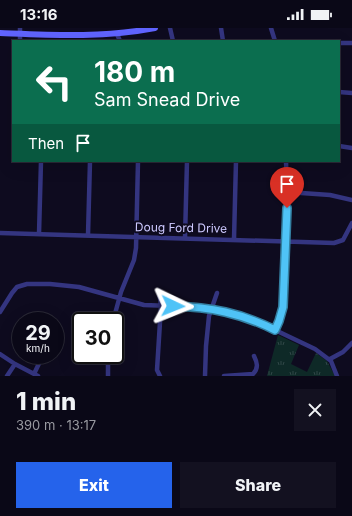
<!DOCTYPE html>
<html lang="en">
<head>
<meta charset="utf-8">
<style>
  body { margin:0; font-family:Inter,sans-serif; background:#131120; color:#f1f3f6; height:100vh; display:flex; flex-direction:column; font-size:15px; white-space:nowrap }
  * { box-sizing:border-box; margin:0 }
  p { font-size:13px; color:#999aa1 }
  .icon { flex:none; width:22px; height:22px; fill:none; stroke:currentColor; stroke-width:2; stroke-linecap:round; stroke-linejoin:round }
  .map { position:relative; height:348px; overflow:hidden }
  .drawer { display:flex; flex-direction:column; background:#0a0817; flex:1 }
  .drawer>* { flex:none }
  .banner { position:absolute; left:12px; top:12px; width:328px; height:122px; border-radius:0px; box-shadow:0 4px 16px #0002,0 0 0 1px #2a2936; background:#0b6e4f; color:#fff; overflow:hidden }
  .speed { position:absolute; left:12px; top:284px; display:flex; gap:8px; font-size:20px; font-weight:700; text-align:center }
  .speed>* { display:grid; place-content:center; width:52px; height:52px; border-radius:50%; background:#0a0817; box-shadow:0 4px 16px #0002,0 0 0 1px #2a2936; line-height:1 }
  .speed small { font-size:10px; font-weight:400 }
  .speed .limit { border:2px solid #111; border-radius:6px; background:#fff; color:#111 }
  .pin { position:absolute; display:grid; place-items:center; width:34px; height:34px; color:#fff; margin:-41px -17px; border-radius:50% 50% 50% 0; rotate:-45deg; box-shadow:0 0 4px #0007 }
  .pin .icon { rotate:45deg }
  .me { position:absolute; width:44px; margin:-22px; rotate:92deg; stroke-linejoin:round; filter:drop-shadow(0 0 3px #0008) }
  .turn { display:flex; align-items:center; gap:14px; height:84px; padding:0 16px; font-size:18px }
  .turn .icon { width:52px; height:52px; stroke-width:2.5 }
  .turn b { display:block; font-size:28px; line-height:34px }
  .then { display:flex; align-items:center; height:38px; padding:0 16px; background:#0003; gap:8px; font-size:15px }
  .round { display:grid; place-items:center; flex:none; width:42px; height:42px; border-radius:0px; background:#131120 }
  .summary { display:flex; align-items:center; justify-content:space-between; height:68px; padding:0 16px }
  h1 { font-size:24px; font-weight:800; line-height:30px }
  .action { display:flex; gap:8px; margin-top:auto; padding:8px 16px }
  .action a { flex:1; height:46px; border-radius:0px; background:#2563eb; color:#fff; font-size:16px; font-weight:800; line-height:46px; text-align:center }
  .action a+a { background:#131120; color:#f1f3f6 }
  .status { display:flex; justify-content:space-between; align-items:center; height:28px; padding:0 20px; background:#0a0817; direction:ltr }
  .status svg { height:11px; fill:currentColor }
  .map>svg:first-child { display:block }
  .grass { fill:url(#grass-tufts) }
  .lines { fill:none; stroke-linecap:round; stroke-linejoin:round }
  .street { stroke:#343580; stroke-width:4.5 }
  .secondary { stroke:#6064ff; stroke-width:6 }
  .route-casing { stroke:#337fa1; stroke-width:10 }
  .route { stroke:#4fc3f7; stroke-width:7 }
  .labels { text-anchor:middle; stroke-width:4; stroke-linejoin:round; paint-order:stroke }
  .street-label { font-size:12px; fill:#cdc9ff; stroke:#0e0b1f }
</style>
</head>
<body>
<div class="status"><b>13:16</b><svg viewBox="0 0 49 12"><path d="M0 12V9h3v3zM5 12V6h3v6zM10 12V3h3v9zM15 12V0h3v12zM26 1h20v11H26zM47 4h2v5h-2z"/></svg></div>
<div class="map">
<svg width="352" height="348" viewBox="0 0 352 348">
  <defs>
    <pattern id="grass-tufts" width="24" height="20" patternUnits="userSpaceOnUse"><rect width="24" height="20" fill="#0e2927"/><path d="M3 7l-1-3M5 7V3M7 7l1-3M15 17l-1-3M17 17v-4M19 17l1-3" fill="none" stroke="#304747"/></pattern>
  </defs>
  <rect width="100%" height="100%" fill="#0e0b1f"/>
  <path class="grass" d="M278 307 299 317 291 336 307 344 316 325 327 333 335 348H267Z"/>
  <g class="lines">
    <path class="street" d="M170 0 173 13
      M221 0 223 13
      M271 0 275 13
      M117 6 120 13
      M20 13V0
      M339 15H352
      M339 64 352 65
      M339 118 352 120
      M287 164 330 167 352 172
      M0 205 334 215 343 212 352 195
      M39 206 41 133
      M88 207 90 133
      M185 210 187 133
      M234 211 236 133
      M159 263 161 278 157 342 160 348
      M0 284 12 265 17 259 27 256H50L79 259 144 277 198 279 219 282 254 292 315 321 331 333 337 348
      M113 293 121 264 134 232 136 220 138 133
      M275 301 282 284 284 272 287 164 286 133
      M0 326 15 336 38 348
      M330 331 343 324 352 315
      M34 346 43 327
      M7 348 15 336
      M108 348V327
      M205 348 206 318 209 288 217 265
      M224 348 253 346C259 340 257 334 254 328"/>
    <path class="secondary" d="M0 5C52 7 103 10 155 0"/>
  </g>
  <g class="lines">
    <g class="route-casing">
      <path id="route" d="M173 278C210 279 241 285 275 302L279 293 283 279 287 180"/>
    </g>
    <use href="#route" class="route"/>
  </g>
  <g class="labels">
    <g class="street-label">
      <text transform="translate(181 200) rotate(1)" y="4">Doug Ford Drive</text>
    </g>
  </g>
</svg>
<div class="speed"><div>29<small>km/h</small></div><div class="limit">30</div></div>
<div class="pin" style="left:287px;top:180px;background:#d93025"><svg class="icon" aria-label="arrive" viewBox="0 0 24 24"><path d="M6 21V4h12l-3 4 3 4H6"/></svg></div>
<svg class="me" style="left:173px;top:278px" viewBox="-20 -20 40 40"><path d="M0-17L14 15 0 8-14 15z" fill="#4fc3f7" stroke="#fff" stroke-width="4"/></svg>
<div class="banner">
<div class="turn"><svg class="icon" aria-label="left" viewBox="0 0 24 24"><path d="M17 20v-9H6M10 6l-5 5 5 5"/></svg><div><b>180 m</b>Sam Snead Drive</div></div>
<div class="then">Then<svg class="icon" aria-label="arrive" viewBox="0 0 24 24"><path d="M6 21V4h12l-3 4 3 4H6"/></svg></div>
</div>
</div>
<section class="drawer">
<div class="summary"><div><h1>1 min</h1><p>390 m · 13:17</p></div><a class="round"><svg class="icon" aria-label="close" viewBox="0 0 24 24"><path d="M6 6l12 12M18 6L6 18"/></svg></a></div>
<div class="action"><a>Exit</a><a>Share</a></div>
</section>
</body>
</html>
